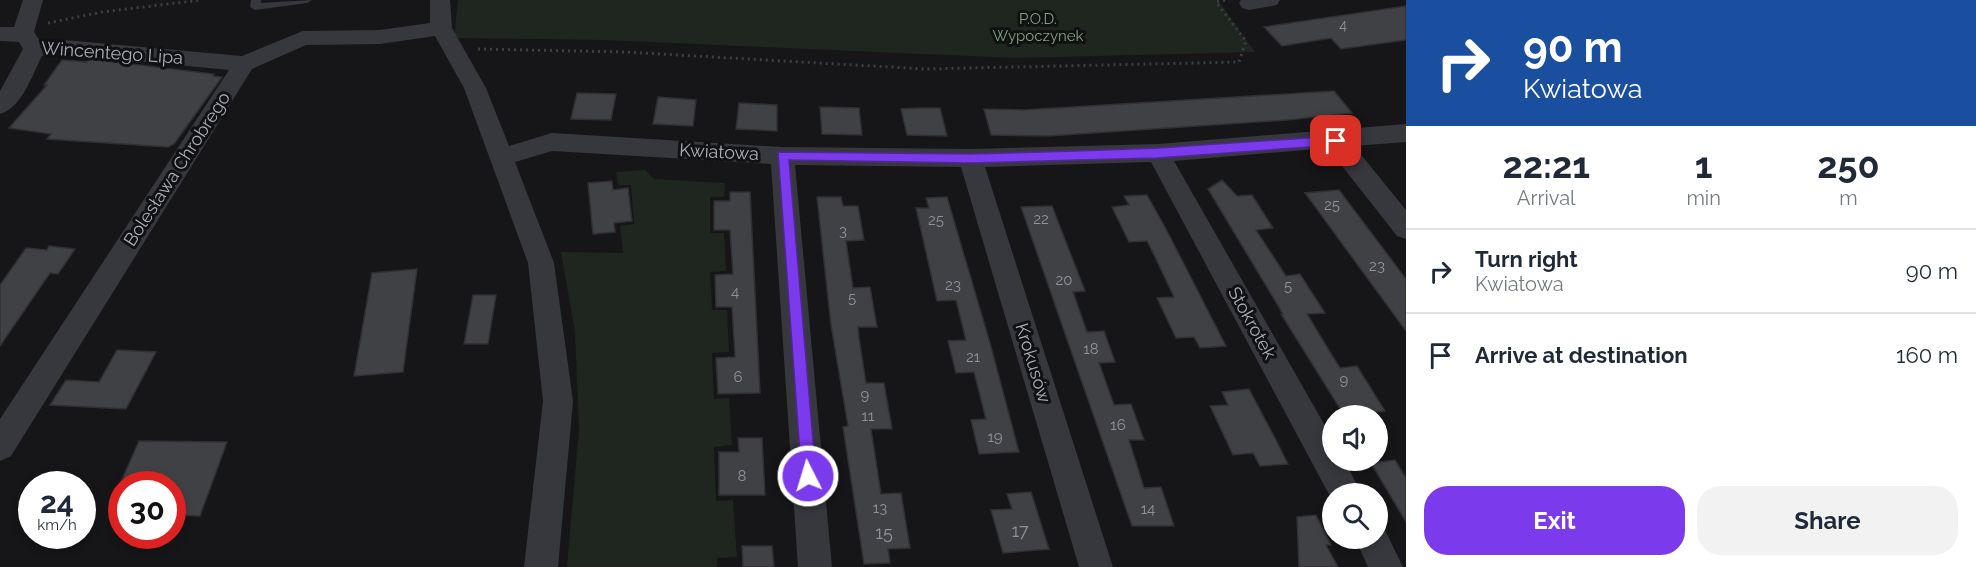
<!DOCTYPE html>
<html lang="en">
<head>
<meta charset="utf-8">
<style>
  body { margin:0; font-family:Raleway,sans-serif; background:#f2f2f3; color:#1f2937; height:100vh; display:flex; flex-direction:column; font-size:22px; white-space:nowrap }
  * { box-sizing:border-box; margin:0 }
  p { font-size:20px; color:#747a83 }
  .icon { flex:none; width:33px; height:33px; fill:none; stroke:currentColor; stroke-width:2; stroke-linecap:round; stroke-linejoin:round }
  .map { position:relative; flex:1; overflow:hidden }
  .panel { display:flex; flex-direction:column; background:#fff; width:570px }
  .panel>* { flex:none }
  .guide { background:#1a4fa0; color:#fff; overflow:hidden }
  .tools { position:absolute; left:1322px; top:405px; display:grid; gap:12px }
  .tools a { display:grid; place-items:center; width:66px; height:66px; border-radius:50%; background:#fff; box-shadow:0 3px 9px #0003; font-size:30px }
  .speed { position:absolute; left:18px; top:471px; display:flex; gap:12px; font-size:30px; font-weight:700; text-align:center }
  .speed>* { display:grid; place-content:center; width:78px; height:78px; border-radius:50%; background:#fff; box-shadow:0 3px 9px #0003; line-height:1 }
  .speed small { font-size:15px; font-weight:400 }
  .speed .limit { border:9px solid #d22; background:#fff; color:#111 }
  .pin { position:absolute; display:grid; place-items:center; width:51px; height:51px; color:#fff; margin:-26px; border-radius:12px; box-shadow:0 3px 9px #0006 }
  .me { position:absolute; width:66px; margin:-33px; rotate:355deg; stroke-linejoin:round; filter:drop-shadow(0 0 4px #0008) }
  .turn { display:flex; align-items:center; gap:21px; height:126px; padding:0 18px; font-size:27px }
  .turn .icon { width:78px; height:78px; stroke-width:2.5 }
  .turn b { display:block; font-size:42px; line-height:51px }
  .eta { display:flex; justify-content:space-evenly; align-items:center; height:102px; text-align:center }
  .eta b { font-size:36px; font-weight:700; line-height:42px }
  .button { display:flex; gap:12px; margin-top:auto; padding:12px 18px }
  .button a { flex:1; height:69px; border-radius:24px; background:#7c3aed; color:#fff; font-size:24px; font-weight:700; line-height:69px; text-align:center }
  .button a+a { background:#f2f2f3; color:#1f2937 }
  ul { padding:0; list-style:none }
  li { display:flex; align-items:center; gap:18px; height:84px; padding:0 18px; border-top:2px solid #e0e1e3 }
  li div { flex:1 }
  li b { display:block; font-size:22px }
  li em { font-style:normal }
  main { display:flex; flex:1; min-height:0 }
  .map>svg:first-child { display:block }
  .green { fill:#1e261f }
  .building { fill:#404145; stroke:#303034; stroke-width:1.5 }
  .lines { fill:none; stroke-linecap:round; stroke-linejoin:round }
  .path { stroke:#3d3f44; stroke-width:3; stroke-dasharray:2 4; stroke-linecap:butt }
  .lane { fill:#37383d; fill-rule:evenodd }
  .street { fill:#37383d; fill-rule:evenodd }
  .route { fill:#7c3aed; stroke:#51269a; stroke-width:1.5 }
  .labels { text-anchor:middle; stroke-width:6; stroke-linejoin:round; paint-order:stroke }
  .far-number-label { font-size:14px; fill:#8e929b }
  .far-park-label { font-size:15px; fill:#7fa381; stroke:#111113 }
  .number-label { font-size:15px; fill:#8e929b }
  .street-label { font-size:18px; fill:#a8adb8; stroke:#111113 }
  .near-number-label { font-size:18px; fill:#8e929b }
</style>
</head>
<body>
<main>
<div class="map">
<svg width="1406" height="567" viewBox="0 0 1406 567">
  <rect width="100%" height="100%" fill="#161618"/>
  <path class="green" d="M458 0H1218L1255 52 1015 58 603 40 454 38Z
    M645 170 654 179 725 183 724 197H710V233H724L726 271 710 272 712 310H727L729 352 712 353 714 399 729 398 732 445 714 447 716 501 733 500 737 557 717 558V567H567L579 429 575 332 561 252 623 253 620 226 634 224 631 185H618L616 172Z"/>
  <path class="building" d="M1406 6V40L1341 49 1331 38 1282 46 1264 27Z
    M89 59 214 74 213 76 222 77 174 144 168 147 47 139 51 134 9 128 47 85H44L62 60 87 62Z
    M1334 91 1352 113 1287 120 1048 136 991 135 984 109 1023 110Z
    M577 93 616 94 611 120 571 119Z
    M658 97 696 100 693 126 653 124Z
    M739 103 777 105V131L736 129Z
    M820 107 859 108 862 135 822 134Z
    M920 108H940L947 136 907 135 901 109Z
    M1222 180 1237 196 1252 195 1273 228 1256 230 1286 276 1300 274 1325 313 1307 314 1330 352 1340 368 1357 366 1385 411 1344 415 1281 314H1283L1208 189Z
    M612 181 613 190 628 188 632 221 614 223 615 232 593 234 588 183Z
    M1339 190 1406 279V331L1305 193Z
    M730 192H750L760 393 718 394 716 358 735 357 732 307H716L715 275 733 274 730 230H714V201H730Z
    M1147 195 1166 229 1226 346 1200 348 1194 337 1176 338 1157 298 1174 297 1156 259 1147 241 1129 242 1112 207 1129 205 1124 196Z
    M817 197H841L843 206H858L864 240 846 241 853 288 870 287 877 327H858L859 338 866 383H884L892 429H871L881 494 901 493 910 548 888 549 890 563 864 564 843 427 848 426 831 325Z
    M947 197 990 343 1019 452 979 454 971 420 986 419 974 372 956 373 948 341 966 340 956 300 937 301 916 208H929L926 198Z
    M1052 206 1085 291 1073 292 1087 332 1104 331 1115 362 1099 363 1114 405 1131 404 1144 440H1129L1144 488 1161 487 1174 526H1132L1021 207Z
    M49 246 75 249 58 274 50 273 0 346V285L26 248 47 250Z
    M417 269 403 372 354 376 372 273Z
    M473 295H496L488 344H464Z
    M117 350 156 352 126 409 50 405 66 380 99 382Z
    M1249 389 1277 442 1288 464 1260 466 1253 453 1233 455 1210 406 1228 405 1222 392Z
    M738 438H762L765 495H719V452H739Z
    M139 441 227 442 200 516 172 515V484H120Z
    M1395 460 1406 478V522L1371 463Z
    M1031 492 1049 549 1003 553 991 510 1012 509 1007 494Z
    M1316 515 1331 545H1326L1338 567H1299L1297 517Z
    M742 546H772L774 567H743Z"/>
  <g class="lines">
    <path class="path" d="M48 23 102 12 202 0
      M478 49 624 52 925 69 1239 62 1246 41 1216 2 1227 0"/>
    <path class="lane" d="M251 0H261V3L312 0 307 3 255 10 250 7Z"/>
    <path class="street" d="M23 0H43L34 32 40 41 64 40 242 56 303 31 380 30 430 23V0H450L452 28 486 88 509 146 552 133 782 147 970 149 1158 144 1406 124V142L1354 146 1406 210V239L1397 236 1328 148 1174 161 1332 438V460H1344L1362 494H1332V500L1151 162 985 167 1113 567H1079L961 167 795 165 832 567H798L771 164 552 151 515 162 554 263 573 401 558 567H524L543 401 528 263 464 88 435 36 380 44 306 45 252 69 11 456 0 461V419L229 70 64 54 42 56C32 75 22 108 0 114V91L23 49 19 42 0 41V27H14Z
      M1241 0H1280L1277 5 1249 10 1242 8 1239 3Z
      M1377 524 1383 526 1403 567H1368L1355 538H1377Z"/>
  </g>
  <path class="route" d="M1336 136 1342 141 1336 145 1158 158 1077 160 970 163 789 160 816 476 814 481 808 483 802 481 778 152 970 154 1077 151 1158 148Z"/>
  <g class="labels">
    <g class="far-number-label">
      <text x="1343" y="30">4</text>
    </g>
    <g class="far-park-label">
      <text x="1038" y="24">P.O.D.<tspan x="1038" dy="17">Wypoczynek</tspan></text>
    </g>
    <g class="number-label">
      <text x="1332" y="210">25</text>
      <text x="1041" y="224">22</text>
      <text x="936" y="225">25</text>
      <text x="843" y="236">3</text>
      <text x="1377" y="271">23</text>
      <text x="1064" y="285">20</text>
      <text x="953" y="290">23</text>
      <text x="1288" y="291">5</text>
      <text x="735" y="297">4</text>
      <text x="852" y="303">5</text>
      <text x="1091" y="354">18</text>
      <text x="973" y="362">21</text>
      <text x="738" y="382">6</text>
      <text x="1344" y="385">9</text>
      <text x="865" y="400">9</text>
      <text x="868" y="421">11</text>
      <text x="1118" y="430">16</text>
      <text x="995" y="442">19</text>
      <text x="742" y="481">8</text>
      <text x="880" y="513">13</text>
      <text x="1148" y="514">14</text>
    </g>
    <g class="street-label">
      <text transform="translate(112 53) rotate(4)" y="6">Wincentego Lipa</text>
      <text transform="translate(719 152) rotate(3)" y="6">Kwiatowa</text>
      <text transform="translate(177 169) rotate(-57)" y="6">Bolesława Chrobrego</text>
      <text transform="translate(1252 323) rotate(61)" y="6">Stokrotek</text>
      <text transform="translate(1033 363) rotate(73)" y="6">Krokusów</text>
    </g>
    <g class="near-number-label">
      <text x="1020" y="537">17</text>
      <text x="884" y="539">15</text>
    </g>
  </g>
</svg>
<div class="tools">
<a><svg class="icon" aria-label="sound" viewBox="0 0 24 24"><path d="M4 9h4l5-4v14l-5-4H4zM17 9q2 3 0 6"/></svg></a>
<a><svg class="icon" aria-label="search" viewBox="0 0 24 24"><circle cx="10" cy="10" r="6"/><path d="M15 15l6 6"/></svg></a>
</div>
<div class="speed"><div>24<small>km/h</small></div><div class="limit">30</div></div>
<div class="pin" style="left:1336px;top:141px;background:#d93025"><svg class="icon" aria-label="arrive" viewBox="0 0 24 24"><path d="M6 21V4h12l-3 4 3 4H6"/></svg></div>
<svg class="me" style="left:808px;top:476px" viewBox="-20 -20 40 40"><circle r="17" fill="#7c3aed" stroke="#fff" stroke-width="3"/><path d="M0-11L8 9 0 5-8 9z" fill="#fff"/></svg>
</div>
<section class="panel">
<div class="guide">
<div class="turn"><svg class="icon" aria-label="right" viewBox="0 0 24 24"><path d="M7 20v-9h11M14 6l5 5-5 5"/></svg><div><b>90 m</b>Kwiatowa</div></div>
</div>
<div class="eta">
<div><b>22:21</b><p>Arrival</p></div>
<div><b>1</b><p>min</p></div>
<div><b>250</b><p>m</p></div>
</div>
<ul>
<li><svg class="icon" aria-label="right" viewBox="0 0 24 24"><path d="M7 20v-9h11M14 6l5 5-5 5"/></svg><div><b>Turn right</b><p>Kwiatowa</p></div><em>90 m</em></li>
<li><svg class="icon" aria-label="arrive" viewBox="0 0 24 24"><path d="M6 21V4h12l-3 4 3 4H6"/></svg><div><b>Arrive at destination</b></div><em>160 m</em></li>
</ul>
<div class="button"><a>Exit</a><a>Share</a></div>
</section>
</main>
</body>
</html>
